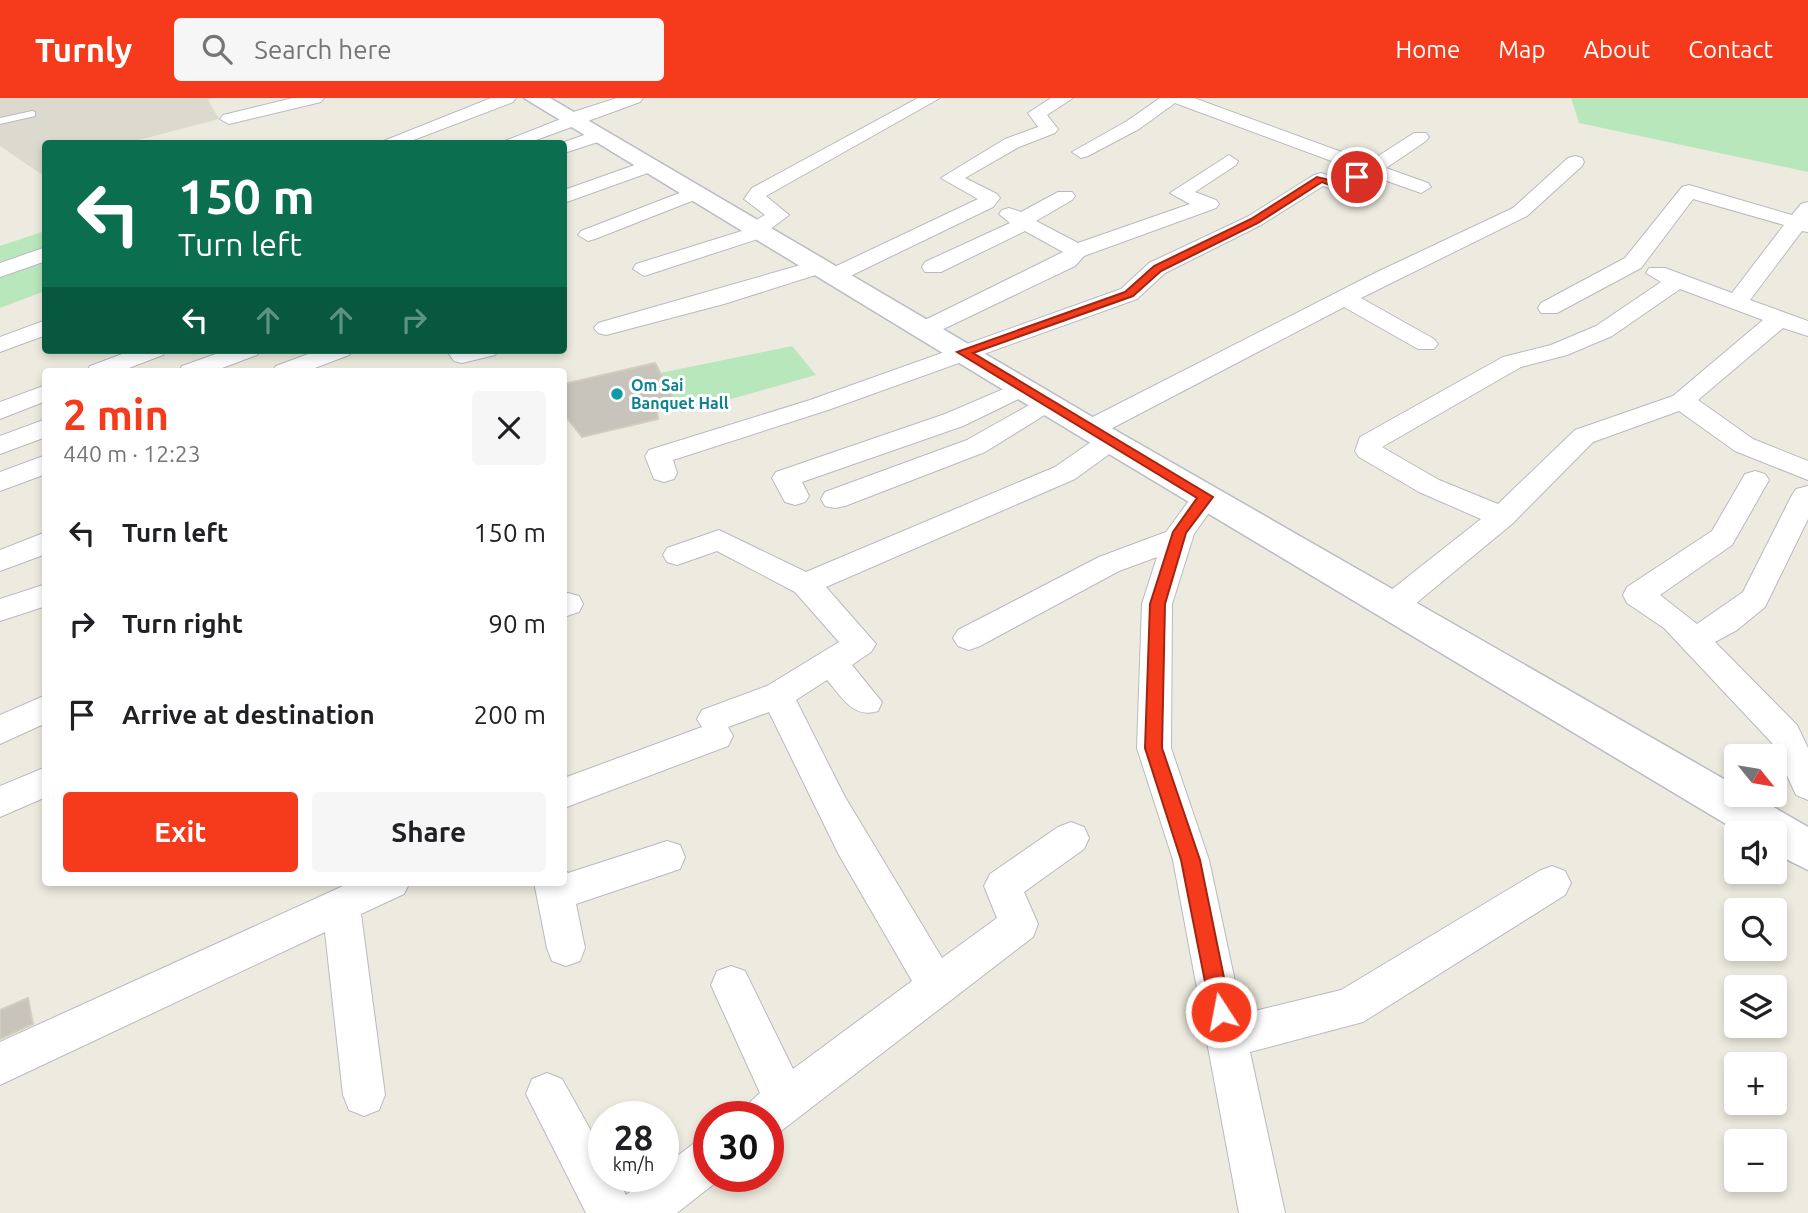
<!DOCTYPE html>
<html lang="en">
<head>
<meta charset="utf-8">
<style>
  body { margin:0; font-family:Ubuntu,sans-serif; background:#f6f6f6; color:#202124; height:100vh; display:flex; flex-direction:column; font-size:26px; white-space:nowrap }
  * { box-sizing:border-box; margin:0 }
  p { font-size:23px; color:#757577 }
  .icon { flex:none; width:38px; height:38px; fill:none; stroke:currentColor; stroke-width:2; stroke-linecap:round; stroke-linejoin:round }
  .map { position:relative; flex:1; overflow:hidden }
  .drawer { position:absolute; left:42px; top:270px; width:525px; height:518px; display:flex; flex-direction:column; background:#fff; border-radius:7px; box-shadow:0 4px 10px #0003 }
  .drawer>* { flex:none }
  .hud { position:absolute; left:42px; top:42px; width:525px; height:214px; border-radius:7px; box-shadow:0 4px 10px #0003; background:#0b6e4f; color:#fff; overflow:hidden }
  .needle { width:46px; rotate:120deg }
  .buttons { position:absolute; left:1724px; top:646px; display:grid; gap:14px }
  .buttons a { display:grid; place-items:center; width:63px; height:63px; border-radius:7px; background:#fff; box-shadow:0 4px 10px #0003; font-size:35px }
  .speed { position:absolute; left:588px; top:1003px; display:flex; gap:14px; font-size:35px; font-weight:700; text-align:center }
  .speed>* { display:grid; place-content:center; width:91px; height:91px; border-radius:50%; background:#fff; box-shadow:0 4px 10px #0003; line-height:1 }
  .speed small { font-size:18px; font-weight:400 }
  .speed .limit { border:10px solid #d22; background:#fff; color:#111 }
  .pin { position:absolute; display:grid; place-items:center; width:60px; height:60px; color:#fff; margin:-30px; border:4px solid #fff; border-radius:50%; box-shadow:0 2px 7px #0007 }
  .me { position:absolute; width:77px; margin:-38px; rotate:349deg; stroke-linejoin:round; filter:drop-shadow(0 0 5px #0008) }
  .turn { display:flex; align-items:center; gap:24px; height:147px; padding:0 21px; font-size:32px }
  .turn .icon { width:91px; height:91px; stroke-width:2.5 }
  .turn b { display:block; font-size:49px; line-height:60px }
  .lanes { display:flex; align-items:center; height:66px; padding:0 21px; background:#0003; justify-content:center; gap:35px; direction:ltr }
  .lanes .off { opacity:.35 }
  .round { display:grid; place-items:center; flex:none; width:74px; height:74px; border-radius:7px; background:#f6f6f6 }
  .overview { display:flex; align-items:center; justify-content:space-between; height:119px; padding:0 21px }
  h1 { font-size:42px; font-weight:600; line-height:52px; color:#f63b1c }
  .primary-button { display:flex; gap:14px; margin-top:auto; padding:14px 21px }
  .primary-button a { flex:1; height:80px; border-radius:7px; background:#f63b1c; color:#fff; font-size:28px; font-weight:600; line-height:80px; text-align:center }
  .primary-button a+a { background:#f6f6f6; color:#202124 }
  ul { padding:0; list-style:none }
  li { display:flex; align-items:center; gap:21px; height:91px; padding:0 21px }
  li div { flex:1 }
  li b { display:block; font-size:26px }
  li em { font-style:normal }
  header { display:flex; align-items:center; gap:42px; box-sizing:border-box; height:98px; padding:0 35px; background:#f63b1c; color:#fff }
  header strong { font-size:33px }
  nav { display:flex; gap:38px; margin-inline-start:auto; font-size:24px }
  .search { width:490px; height:63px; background:#f6f6f6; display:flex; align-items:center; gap:18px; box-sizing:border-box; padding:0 24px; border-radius:7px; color:#757577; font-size:26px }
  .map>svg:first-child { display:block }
  .education { fill:#dcdace }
  .green { fill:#b9e7bc }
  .building { fill:#c8c4bc; stroke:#d2cdbd; stroke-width:2 }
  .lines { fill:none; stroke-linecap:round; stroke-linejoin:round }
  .lane-casing { stroke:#b7bac0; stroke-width:2 }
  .street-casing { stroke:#b7bac0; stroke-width:2 }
  .secondary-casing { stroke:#b8bcc3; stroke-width:3 }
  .lane { fill:#fff; fill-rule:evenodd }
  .street { fill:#fff; fill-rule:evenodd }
  .secondary { fill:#fff; fill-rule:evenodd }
  .route { fill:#f63b1c; stroke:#a02612; stroke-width:2 }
  .culture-dot { fill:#0f9aa8; stroke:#fff; stroke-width:2.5 }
  .labels { text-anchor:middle; stroke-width:6; stroke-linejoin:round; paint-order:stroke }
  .far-culture-label { font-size:16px; font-weight:bold; fill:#0d838f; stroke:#fff; text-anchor:start }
</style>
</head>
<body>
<header>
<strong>Turnly</strong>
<div class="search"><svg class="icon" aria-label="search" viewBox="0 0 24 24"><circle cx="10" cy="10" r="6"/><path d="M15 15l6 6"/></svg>Search here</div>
<nav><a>Home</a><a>Map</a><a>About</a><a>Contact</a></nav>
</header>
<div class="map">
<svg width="1808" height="1115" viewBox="0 0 1808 1115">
  <rect width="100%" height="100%" fill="#edebdf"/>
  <path class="education" d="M0 0H214L208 2 219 21 127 45 46 46 44 78 0 48Z"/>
  <path class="green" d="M1571 0H1808V74L1579 25Z
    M45 133V152L0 169V148Z
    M45 159V193L0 210V176Z
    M792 248 816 277 681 315 660 275Z"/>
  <path class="building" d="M655 265 676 305 657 311 658 321 582 339 564 316V286Z
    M28 900 33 926 0 941V912Z"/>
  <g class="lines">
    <g class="lane-casing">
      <path id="lane" d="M32 13 35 14V18L0 26V20Z"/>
    </g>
    <g class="street-casing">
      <path id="street" d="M293 0H324L321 4 229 26 220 21 223 17Z
        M491 0H516L513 4 403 46H376Z
        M617 0H643L640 4 525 46H497L561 21 564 17Z
        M918 0H940L766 98 789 117 769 132 767 138 644 178 633 171 636 166 745 132 748 127 765 117 744 101 752 90Z
        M1051 0H1073L1047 17 1058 31 1055 35 1019 49 965 80 997 96 1000 100 993 109 842 182H826L825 174 724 206 606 237 598 235 594 230 598 225 811 164H827L828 172 978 101 941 80 1005 41 1038 29 1028 15Z
        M1160 0H1194L1369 64 1414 35H1426L1429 39 1426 43 1386 70 1428 85 1431 89 1421 95 1373 78 1343 95 1323 88 1261 127 1165 175 1137 201 828 312 673 362 677 375 674 381 664 384 654 381 645 358 649 352 810 302 1121 191 1149 165 1247 119 1314 77 1321 75 1341 82 1356 72 1175 5 1139 31 1088 58 1081 60 1072 54 1127 23Z
        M598 32 604 34 607 38 604 42 564 55V46H559Z
        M1229 57 1238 63 1236 67 1195 94 1216 102 1219 106 1216 110 1084 158 1075 168 933 236H917L913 231 917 226 1063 154 1025 133 941 174H925L922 169 925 164 1010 125 999 116 1002 112 1009 110 1021 114 1058 94H1072L1075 98 1072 102 1036 123 1078 145 1190 106 1170 95Z
        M1575 58 1582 60 1584 64 1582 68 1527 118 1361 200 1434 241 1438 246 1434 251H1418L1344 209 1099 337H1081L1077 331 1081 325 1375 175 1513 110 1568 60Z
        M649 62 656 64 659 68 656 72 564 105V92Z
        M1689 87 1792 117 1801 106 1808 104V134L1802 133 1750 202 1808 223V238L1783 230 1698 302 1753 341 1808 363V382L1735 353 1679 313 1593 344 1512 426 1403 516 1392 519 1381 516 1377 508 1381 500 1481 421 1419 394 1359 359 1355 353 1360 339 1503 259 1551 247 1596 228 1661 184 1646 175 1649 170H1665L1732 195 1784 127 1693 101 1641 170 1557 215H1541L1538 210 1541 205 1625 160 1682 89ZM1680 191 1763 222 1673 298 1575 332 1498 406 1439 382 1382 349 1521 269 1567 257 1612 238Z
        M695 89 705 95 702 99 595 141 588 143 578 137 581 133Z
        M46 149V163L0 179V165Z
        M46 222V237L0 254V239Z
        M133 252H167L163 257 121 273H87L90 268Z
        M227 252H261L257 257 214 273H179L182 268Z
        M319 252H353L349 257 307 273H273L276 268Z
        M446 252H499L495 257 462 265 454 263Z
        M1022 283 1031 285 1034 290 1031 295 963 328 802 384 809 398 805 404 795 407 785 404 772 380 776 374 945 316Z
        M46 287V303L0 321V304Z
        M1047 297 1056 300 1060 305 1056 310 985 354 845 408 835 410 825 408 821 401 825 394 967 342Z
        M46 321V339L0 356V338Z
        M1110 335 1119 337 1123 343 1119 349 1075 381 826 489 876 546 871 554 852 567 882 604 878 613C853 621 842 599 827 582L796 602 845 699 942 860 997 820 984 788 990 776 1058 729 1071 724 1084 729 1089 740 1084 751 1024 794 1038 826 1033 839 781 1033 768 1039V1018H744L751 1003 760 995 711 887 717 873 731 868 745 873 793 971 912 883 839 757 769 614 728 629 733 638 728 648 564 710V680L702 629 697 621 702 612 767 588 839 544 795 494 717 453 677 467 667 464 663 457 667 450 719 432 806 474 1055 369 1101 337Z
        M46 357V376L0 393V374Z
        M1755 373 1765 376 1769 382 1732 447 1660 497 1697 526 1743 494 1792 397 1796 391 1808 388V421L1765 509 1737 532 1715 544 1797 627 1808 650V702L1796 697 1772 645 1664 530 1627 505 1623 497 1627 489 1712 433 1745 376Z
        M1206 390 1216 393 1220 399 1194 436 1172 506 1171 650 1209 762 1242 916 1341 892 1539 773 1552 768 1565 773 1571 785 1565 797 1363 924 1250 954 1285 1115H1239L1173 762 1137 650 1142 506 1157 459 1119 473 980 548 969 552 958 548 953 540 958 532 1099 459 1166 434 1196 393Z
        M46 434V456L0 473V452Z
        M46 486V508L0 523V501Z
        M568 495 579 498 583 506 579 514 564 519V496Z
        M46 597V625L0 646V617Z
        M46 669V699L0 719V688Z
        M667 743 680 747 685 759 680 771 576 806 585 850 580 863 566 868 552 863 547 850 534 784H564V771L568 775Z
        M352 784H410L404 796 361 816 385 997 379 1012 364 1018 349 1012 343 997 325 834 0 987V944Z
        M547 975 562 981 604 1056V1078H616L626 1097 651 1078H663V1069L693 1046 709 1040V1078H724L677 1115H586L526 996 532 981Z"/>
    </g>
    <g class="secondary-casing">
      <path id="secondary" d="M524 0H550L1101 324 1736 688V696H1751L1808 729V772L1774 755V735H1741L1079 338Z"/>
    </g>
    <use href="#lane" class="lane"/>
    <use href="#street" class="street"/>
    <use href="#secondary" class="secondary"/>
  </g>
  <path class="route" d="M1354 77 1362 79 1343 92 1322 84 1258 125 1161 173 1133 198 973 255 1213 399 1186 435 1165 506 1162 650 1200 762 1231 914 1228 921 1221 924 1214 921 1211 914 1181 762 1145 650 1150 506 1173 434 1197 400 957 254 1125 194 1154 168 1251 121 1317 79 1342 85Z"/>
  <circle class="culture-dot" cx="617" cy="296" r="7"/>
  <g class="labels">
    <g class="far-culture-label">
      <text x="631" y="293">Om Sai<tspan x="631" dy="18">Banquet Hall</tspan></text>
    </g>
  </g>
</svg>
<div class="buttons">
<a><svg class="needle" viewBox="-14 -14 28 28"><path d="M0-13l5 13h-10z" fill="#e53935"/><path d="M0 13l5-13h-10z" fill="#757577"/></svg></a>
<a><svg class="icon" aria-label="sound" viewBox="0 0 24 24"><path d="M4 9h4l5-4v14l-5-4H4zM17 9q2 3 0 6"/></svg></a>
<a><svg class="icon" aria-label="search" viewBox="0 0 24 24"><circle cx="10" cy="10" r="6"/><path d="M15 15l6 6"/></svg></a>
<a><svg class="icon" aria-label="layers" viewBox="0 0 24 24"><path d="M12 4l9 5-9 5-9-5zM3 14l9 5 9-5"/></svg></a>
<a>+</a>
<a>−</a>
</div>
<div class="speed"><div>28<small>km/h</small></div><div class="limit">30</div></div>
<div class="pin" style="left:1357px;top:79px;background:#d93025"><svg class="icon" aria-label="arrive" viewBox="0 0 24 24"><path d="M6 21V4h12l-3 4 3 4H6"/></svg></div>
<svg class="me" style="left:1221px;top:914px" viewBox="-20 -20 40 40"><circle r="17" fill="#f63b1c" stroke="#fff" stroke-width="3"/><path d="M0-11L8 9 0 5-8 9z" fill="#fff"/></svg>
<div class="hud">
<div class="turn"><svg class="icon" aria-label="left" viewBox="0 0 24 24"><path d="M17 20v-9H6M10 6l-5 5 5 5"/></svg><div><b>150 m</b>Turn left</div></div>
<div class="lanes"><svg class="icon" aria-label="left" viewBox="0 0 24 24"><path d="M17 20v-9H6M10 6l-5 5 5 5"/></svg><svg class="icon off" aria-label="ahead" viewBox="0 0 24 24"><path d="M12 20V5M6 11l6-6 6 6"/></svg><svg class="icon off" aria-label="ahead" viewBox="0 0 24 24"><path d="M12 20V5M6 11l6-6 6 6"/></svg><svg class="icon off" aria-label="right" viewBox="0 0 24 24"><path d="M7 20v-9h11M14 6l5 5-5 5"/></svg></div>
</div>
<section class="drawer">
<div class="overview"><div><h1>2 min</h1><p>440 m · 12:23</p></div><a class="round"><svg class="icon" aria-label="close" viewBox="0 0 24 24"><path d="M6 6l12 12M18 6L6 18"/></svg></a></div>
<ul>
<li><svg class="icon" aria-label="left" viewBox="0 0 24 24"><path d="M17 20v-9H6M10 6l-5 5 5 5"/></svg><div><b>Turn left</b></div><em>150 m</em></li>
<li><svg class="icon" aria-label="right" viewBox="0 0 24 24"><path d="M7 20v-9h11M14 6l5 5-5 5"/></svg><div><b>Turn right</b></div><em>90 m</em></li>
<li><svg class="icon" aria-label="arrive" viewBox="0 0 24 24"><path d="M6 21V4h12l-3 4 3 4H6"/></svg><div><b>Arrive at destination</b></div><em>200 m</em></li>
</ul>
<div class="primary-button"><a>Exit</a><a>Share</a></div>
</section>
</div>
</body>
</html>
